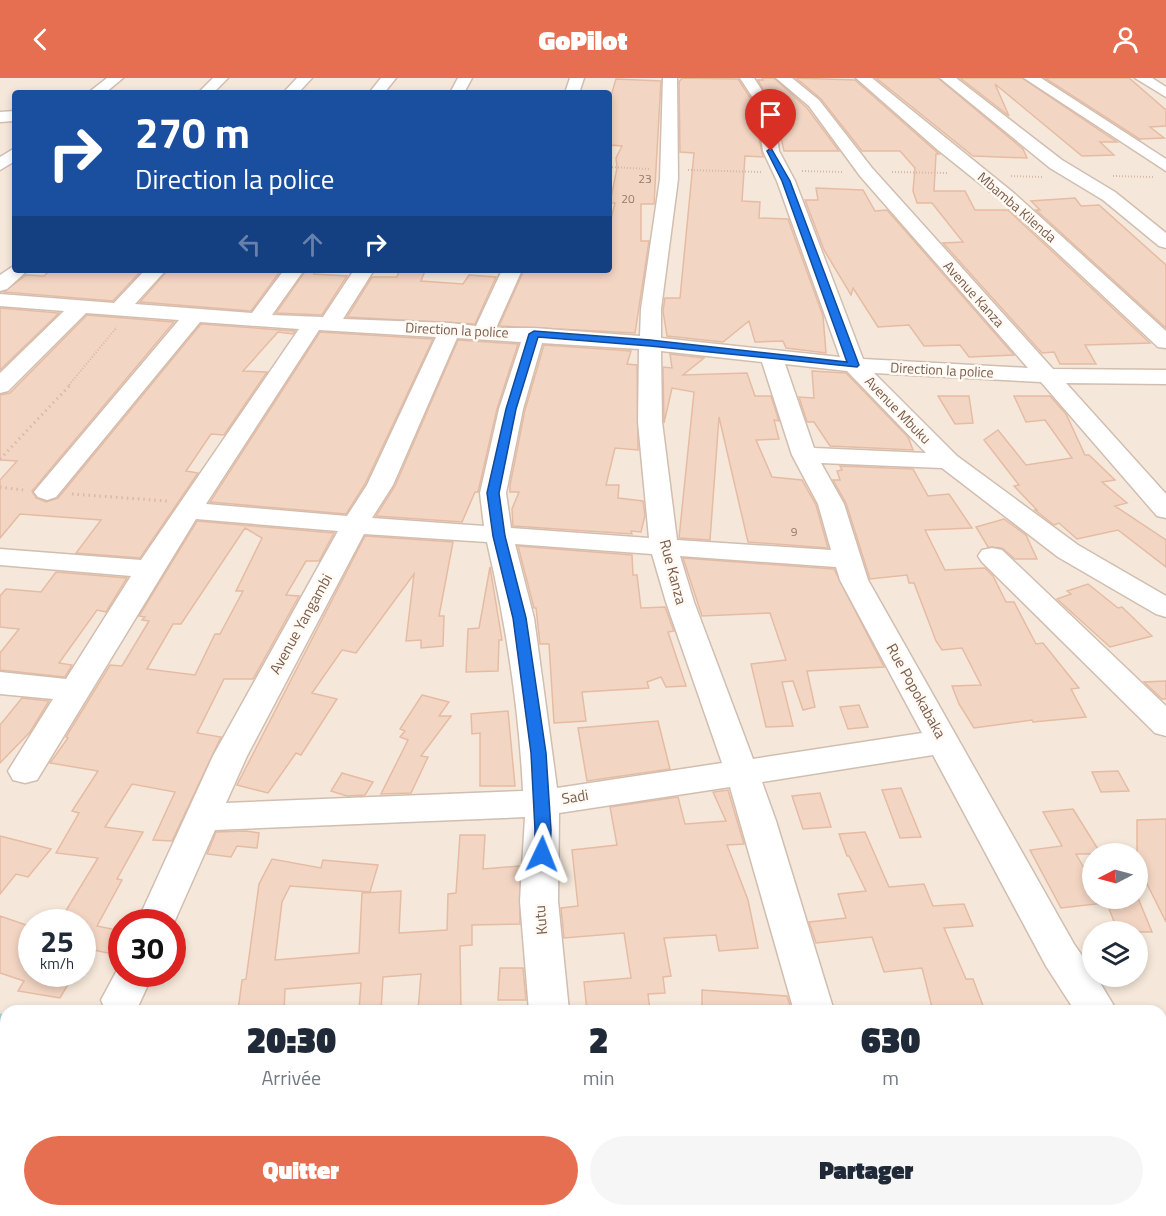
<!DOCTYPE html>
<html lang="fr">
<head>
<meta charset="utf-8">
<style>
  body { margin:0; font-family:"Titillium Web",sans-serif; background:#f6f6f7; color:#1f2937; height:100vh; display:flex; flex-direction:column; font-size:22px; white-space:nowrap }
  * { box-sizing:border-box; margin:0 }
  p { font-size:20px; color:#747a83 }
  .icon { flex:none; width:33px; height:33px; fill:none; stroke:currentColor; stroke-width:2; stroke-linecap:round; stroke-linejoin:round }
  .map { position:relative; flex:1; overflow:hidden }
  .details { position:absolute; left:0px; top:927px; width:1167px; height:212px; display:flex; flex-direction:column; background:#fff; border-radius:18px 18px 0 0; box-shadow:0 3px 9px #0003 }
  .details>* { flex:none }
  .guide { position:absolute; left:12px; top:12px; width:600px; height:183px; border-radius:6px; box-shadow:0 3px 9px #0003; background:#1a4fa0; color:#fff; overflow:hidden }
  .needle { width:39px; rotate:264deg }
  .fabs { position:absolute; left:1082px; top:765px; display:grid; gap:12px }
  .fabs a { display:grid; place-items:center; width:66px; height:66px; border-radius:50%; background:#fff; box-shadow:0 3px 9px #0003; font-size:30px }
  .speed { position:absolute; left:18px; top:831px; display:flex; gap:12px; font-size:30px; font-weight:700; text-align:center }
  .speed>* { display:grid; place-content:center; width:78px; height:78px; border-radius:50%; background:#fff; box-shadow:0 3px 9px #0003; line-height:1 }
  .speed small { font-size:15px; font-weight:400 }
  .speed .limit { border:9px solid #d22; background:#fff; color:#111 }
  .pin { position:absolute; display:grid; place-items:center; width:51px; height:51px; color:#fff; margin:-62px -26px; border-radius:50% 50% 50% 0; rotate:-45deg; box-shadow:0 0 6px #0007 }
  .pin .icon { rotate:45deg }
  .me { position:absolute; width:66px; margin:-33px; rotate:2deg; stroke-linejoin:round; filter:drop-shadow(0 0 4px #0008) }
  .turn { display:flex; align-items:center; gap:21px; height:126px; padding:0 24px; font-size:27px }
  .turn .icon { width:78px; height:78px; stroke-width:2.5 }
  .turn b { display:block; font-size:42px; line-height:51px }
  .lanes { display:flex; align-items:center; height:57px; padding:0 24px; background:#0003; justify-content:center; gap:30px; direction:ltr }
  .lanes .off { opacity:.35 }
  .eta { display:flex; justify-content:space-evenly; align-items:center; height:102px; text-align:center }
  .eta b { font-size:36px; font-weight:800; line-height:42px }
  .primary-button { display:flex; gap:12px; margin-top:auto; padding:12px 24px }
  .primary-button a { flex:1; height:69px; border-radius:36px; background:#e76f51; color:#fff; font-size:24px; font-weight:800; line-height:69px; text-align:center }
  .primary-button a+a { background:#f6f6f7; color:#1f2937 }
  header { display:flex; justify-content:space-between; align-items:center; height:78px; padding:0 24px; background:#e76f51; color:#fff; font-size:27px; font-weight:800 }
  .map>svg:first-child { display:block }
  .residential { fill:#f5e8da; fill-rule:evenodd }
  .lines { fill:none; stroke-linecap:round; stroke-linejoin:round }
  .stream { stroke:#a5d3da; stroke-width:9 }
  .building { fill:#f3d5c3; stroke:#e6bba3; stroke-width:1.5; fill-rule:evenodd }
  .minor-casing { stroke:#d1beb0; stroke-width:3 }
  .path-far1 { stroke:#d9b8a5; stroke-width:2; stroke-dasharray:1 2; stroke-linecap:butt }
  .path { stroke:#d9b8a5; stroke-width:3; stroke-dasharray:1.5 4; stroke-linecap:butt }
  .minor { fill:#fff; fill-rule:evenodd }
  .route { fill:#1a73e8; stroke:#114b97; stroke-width:1.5 }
  .labels { text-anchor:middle; stroke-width:5; stroke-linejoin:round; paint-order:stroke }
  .number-label { font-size:12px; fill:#987a6a }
  .far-street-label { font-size:14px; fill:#7a5c4d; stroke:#fffaf3 }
  .street-label { font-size:15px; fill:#7a5c4d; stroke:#fffaf3 }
</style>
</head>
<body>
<header><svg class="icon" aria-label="back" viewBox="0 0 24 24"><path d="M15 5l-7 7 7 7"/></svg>GoPilot<svg class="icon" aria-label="person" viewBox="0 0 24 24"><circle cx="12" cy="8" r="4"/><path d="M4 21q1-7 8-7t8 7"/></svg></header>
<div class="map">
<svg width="1166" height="1138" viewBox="0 0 1166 1138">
  <rect width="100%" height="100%" fill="#fdf6ec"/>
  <path class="residential" d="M0 0H1166V1138H0ZM15 15H609V192H15ZM1092 776H1137V820H1092ZM32 844H82V896H32ZM122 844H172V896H122ZM1092 854H1137V898H1092ZM6 933H1161V1132H6Z"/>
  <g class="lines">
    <path class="stream" d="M0 940 6 944
      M64 1132V1138"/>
  </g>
  <path class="building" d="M682 0 738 1 751 21 763 79 745 78 742 123 760 124 759 140 788 141 823 238 826 275 786 270 783 263 755 264 749 243 723 264 667 258 663 233 665 220H680L694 75 680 74 679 4Z
    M762 0H774L807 30 839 73H784L776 37 758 2H763Z
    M796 0 855 2 939 76H936L934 113H965L975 132H1008L1150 265 1085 267 1096 286H1060L1054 274 1042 275 943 165 963 164 932 125H917L913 113 915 90 900 73H862L821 21Z
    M876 0H938L1023 71 1027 80 973 78Z
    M960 0H1022L1117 64H1100L1114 77 1082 78 995 6 1009 38Z
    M1045 0H1129L1166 32V48L1150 49 1164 60 1139 61 1141 62Z
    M616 1 661 3 654 126H641V163H649L635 255 499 248 524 192H609V149L615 125H610L617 90 616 80 622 68 609 67V24Z
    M816 110 863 112 875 133 887 132 1014 277 969 279 960 267 924 268 909 247 878 249 853 210 851 217 824 172 805 122H818Z
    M1075 120 1081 128 1099 127 1166 187V250L1036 132H1040L1031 123Z
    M50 192H142L113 223 4 214 26 197 44 198Z
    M168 192H281L251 233 140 224Z
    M306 192H317L314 196 347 198 322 237 276 235Z
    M399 193H425L421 203 463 206 469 197 496 199 475 246 347 239 372 199H397Z
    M0 230 59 235 0 292Z
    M87 237 174 244 32 413 36 420 46 424 58 420 201 246 295 253 293 256 278 254 243 293 267 294 224 357 211 356 186 393 198 395 140 480 76 475 101 442 20 436 0 460V402L17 383 0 382V317L10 315Z
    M320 254 433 261 365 406 346 436 210 424Z
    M458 262 518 266 497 331 478 414H475L462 444 376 438 395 408Z
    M544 267 631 273 627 286 637 287 638 372 615 370 606 407H619L618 420 643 423 645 437 641 454 631 453 632 456 513 448 512 431 519 414H510V407L525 332Z
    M670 276 704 280 683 297 747 295 755 318H771L779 343 774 342 779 361 756 362 772 399 802 402 816 427 828 470 748 464 719 339 710 462 679 460 694 314 672 310 664 345 663 289 672 290Z
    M812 293 846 295 908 359 913 372 830 368 814 344H807L799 319 814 320Z
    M938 318H969L973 345 955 346Z
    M1014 318H1050L1066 336 1085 377H1089L1115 402 1102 404 1127 425 1115 428 1166 462V489L1118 452 1077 461 1059 445 1054 447 1035 432H1037L1014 408 1019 407 984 362 998 352 1026 387 1072 380 1045 342 1026 344Z
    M840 388 913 391 928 418 949 416 972 450 925 452 945 492 985 490 993 498 1006 524H1014L1036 566 1043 565 1079 610 1071 611 1086 639 1033 644 1032 642 974 650 959 626 952 608 981 607 962 570 942 572 936 563 914 505H909L907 497 870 501 846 425 833 402H840L837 393 842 392Z
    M1004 441 1026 457 1037 481H1015L1002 470 988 469 976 449Z
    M197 443 334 455 319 483H306L286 517 299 518 253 601H224L197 655 221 659 172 763 153 762 175 714 132 706 105 749 143 754 117 801 122 802 97 848 122 853V878L84 870 82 873V844H59L98 780 56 775 79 735 72 733 98 693 50 685 68 660 66 659 110 587 122 588 149 543 142 542 145 539 139 538ZM245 450 262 460 236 513H243L220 556H215L195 597 147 591 173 546H181Z
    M365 458 453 464 439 538H444L443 568 421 570V562L406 563 414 496 356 575 342 572 312 615 337 621 301 677 296 675 268 715 237 707Z
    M518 468 632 477 633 497H637L641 530 665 529 674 553 668 554 686 608 666 609 661 599 647 604 649 610 582 614 586 643 554 645 549 566H540L536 530H534Z
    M683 480 834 491 884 589 807 593 815 629 803 632 793 603 782 604 793 648 766 649 751 586 786 582 770 535 702 538Z
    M490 489 502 562H499L498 593 466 594 468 551 479 550Z
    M56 494 127 500 106 534 97 532 59 585 72 587 65 599 0 592V575L19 551 0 549V518L6 511 41 514Z
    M1088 506 1118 530 1122 529 1152 558 1110 569 1057 521 1071 516 1067 513Z
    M1166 603V621H1162L1144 604Z
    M422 617 449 624 439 638H451L421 678 428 679 411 715 381 716 408 662 400 659 405 653 400 651Z
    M22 620 49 623 30 654 0 685V647Z
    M859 627 868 649 848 651 840 629Z
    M508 633 515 708H480V655L472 656 471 636Z
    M658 643 670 691 587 703 578 650Z
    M1118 693 1129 713 1101 714 1092 694Z
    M342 695 373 704 365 717 347 718 331 713Z
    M901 710 921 759 900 760 882 712Z
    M728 712 744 766 727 767 748 822 758 870 719 873 716 857 664 860 671 898 663 899 665 915 648 916 650 933H587L584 904 631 900 624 855 564 860 561 830 578 828 572 772 617 767 610 729 678 719 685 746 726 743 713 714Z
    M820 715 831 749 803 751 792 718Z
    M1073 731 1101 776H1076L1092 804V820H1102L1105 825 1061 830 1030 772 1062 768 1043 734Z
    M1166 741V844L1137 786V742Z
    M246 753 259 755 257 770 237 768 231 779 207 776 216 754Z
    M865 754 889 809 924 806 933 828 964 826 973 848 944 850 966 901H973L985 933H933L922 890 884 894 872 859 816 865 809 844 846 840 838 816 866 813 849 778H847L839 756Z
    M460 757H485L483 791 520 788V846L472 847V867L460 868 461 933H418L421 896 383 899 381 933H359L361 905 285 911 284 933H238L242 902 246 901 259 806 272 781 321 790 323 782 378 787 370 814 290 808 282 824 275 882 359 875 362 815 401 813 399 855 447 852 448 816 456 815Z
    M0 758 51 771 28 799 16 796 0 816Z
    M1105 820H1138L1152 854H1118Z
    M0 838 32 849V896H74L60 920 18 913 24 903 0 895Z
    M500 890H523L526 922H498Z
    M702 912 787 918 792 933H702Z"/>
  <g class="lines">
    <g class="minor-casing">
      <path id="minor" d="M107 0H123L105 15H88Z
        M213 0H228L213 15H198Z
        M297 0H312L298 15H283Z
        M381 0H396L384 15H369Z
        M458 0H472L464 15H450Z
        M570 0H584L579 15H565Z
        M663 0H677L678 101 661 231V260L840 279 777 103 763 73 758 38 753 20 740 0H754L767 20 774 38 779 73 795 103 863 281 1028 290 860 98 809 28 776 0H792L819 22 872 90 1053 291 1166 292V306L1066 305 1166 416V440L1157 438 1041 304 874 295 957 378 1078 467 1166 518V539L1156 536 1058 479 942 390 821 385 844 426 868 502 1074 866 1092 892V898H1096L1117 933H1075L1046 888 933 677 762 704 776 743 834 933H794L730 709 559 735 558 823 569 933H529L520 823 525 739 215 752 172 849V844H137L213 678 338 453 196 441 37 702 25 705 13 702 8 693 53 621 0 616V594L66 601 131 498 0 487V471L141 482 299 251 200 244 56 419 47 422 38 419 34 414 38 409 179 242 86 235 8 313 0 315V295L64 233 0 228V216L114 225 145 192H166L135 226 252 235 284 192H304L272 237 323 239 354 192H374L343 241 450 245 476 248 502 192H522L496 250H534L640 258 641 231 660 101ZM319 252 436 259 367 407 347 438 206 426ZM457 260 521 264 499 331 480 415 484 448 372 440 393 407ZM542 265 639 271 638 344 649 460 511 450 506 415 523 331ZM661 273 762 284 792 377 818 426 831 472 677 462 662 344ZM785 286 847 293 926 375 814 370ZM364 456 487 464C506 546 519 629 523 713L226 725 247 678ZM515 466 652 476 666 524 722 685 557 710 534 540ZM680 478 836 489 840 502 922 655 753 681 694 524Z
        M856 0H872L1015 116 1166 253V270L1158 269 1003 124 938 72Z
        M940 0H956L1062 82 1115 114 1166 155V170L1159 168 1103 122 1050 90Z
        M1024 0H1041L1166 81V93Z
        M1135 0H1152L1166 9V19Z
        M15 33V43L0 44V34Z
        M15 70V83L0 92V79Z
        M15 187V192H28L7 211 0 213V197Z
        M992 470 1002 472 1166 628V658L1155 655 982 484 978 478 982 472Z
        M122 883V896H153L136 933H106L101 922Z
        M1161 1009 1166 1011V1057L1161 1055Z
        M537 1132H583L584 1138H538Z
        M838 1132H884L885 1138H839Z"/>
    </g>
    <path class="path-far1" d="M609 89 650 91
      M688 92 761 94
      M802 93 842 94
      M892 94 947 95
      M1011 98 1042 99
      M1113 98 1153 99
      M69 307 117 249"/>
    <path class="path" d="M0 381 71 306
      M0 409 23 412
      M72 416 167 423"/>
    <use href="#minor" class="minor"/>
  </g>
  <path class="route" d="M771 70 790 103 859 287 857 289 650 268 538 259 516 331 499 415 505 458 526 540 546 675 551 752 550 776 542 782 536 780 534 776 535 752 531 675 513 540 493 458 487 415 506 331 529 256 534 253 650 262 847 284 782 103 767 73Z"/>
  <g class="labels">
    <g class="number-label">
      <text x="645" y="105">23</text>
      <text x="628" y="125">20</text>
      <text x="794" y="458">9</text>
    </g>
    <g class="far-street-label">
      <text transform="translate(1017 129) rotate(41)" y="5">Mbamba Kilenda</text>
      <text transform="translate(974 216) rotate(48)" y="5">Avenue Kanza</text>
      <text transform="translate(457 252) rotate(3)" y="5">Direction la police</text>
      <text transform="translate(942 292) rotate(3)" y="5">Direction la police</text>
      <text transform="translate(898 332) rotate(46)" y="5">Avenue Mbuku</text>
    </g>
    <g class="street-label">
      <text transform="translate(673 494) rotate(75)" y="5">Rue Kanza</text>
      <text transform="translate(301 546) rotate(-61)" y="5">Avenue Yangambi</text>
      <text transform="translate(916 613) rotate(61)" y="5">Rue Popokabaka</text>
      <text transform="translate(575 719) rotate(-9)" y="5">Sadi</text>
      <text transform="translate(541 842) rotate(-95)" y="5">Kutu</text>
    </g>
  </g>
</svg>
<div class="fabs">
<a><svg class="needle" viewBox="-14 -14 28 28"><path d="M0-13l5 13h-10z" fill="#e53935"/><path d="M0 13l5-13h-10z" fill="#747a83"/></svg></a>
<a><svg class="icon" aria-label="layers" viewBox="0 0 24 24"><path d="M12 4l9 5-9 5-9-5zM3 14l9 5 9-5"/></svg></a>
</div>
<div class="speed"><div>25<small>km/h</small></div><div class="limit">30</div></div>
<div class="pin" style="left:771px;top:73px;background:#d93025"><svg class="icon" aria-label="arrive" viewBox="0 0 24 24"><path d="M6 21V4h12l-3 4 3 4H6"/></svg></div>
<svg class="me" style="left:542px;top:776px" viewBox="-20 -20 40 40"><path d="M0-17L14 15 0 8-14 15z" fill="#1a73e8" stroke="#fff" stroke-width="4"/></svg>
<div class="guide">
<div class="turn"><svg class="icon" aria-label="right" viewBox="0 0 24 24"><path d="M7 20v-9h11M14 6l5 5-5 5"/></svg><div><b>270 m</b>Direction la police</div></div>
<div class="lanes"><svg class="icon off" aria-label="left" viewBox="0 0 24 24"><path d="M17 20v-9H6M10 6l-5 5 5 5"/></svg><svg class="icon off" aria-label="ahead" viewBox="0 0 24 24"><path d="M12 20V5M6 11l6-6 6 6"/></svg><svg class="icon" aria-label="right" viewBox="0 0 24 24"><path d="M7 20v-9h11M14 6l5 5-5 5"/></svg></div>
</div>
<section class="details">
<div class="eta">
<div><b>20:30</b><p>Arrivée</p></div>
<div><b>2</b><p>min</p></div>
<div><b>630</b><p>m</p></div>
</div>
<div class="primary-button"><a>Quitter</a><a>Partager</a></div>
</section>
</div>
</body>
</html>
